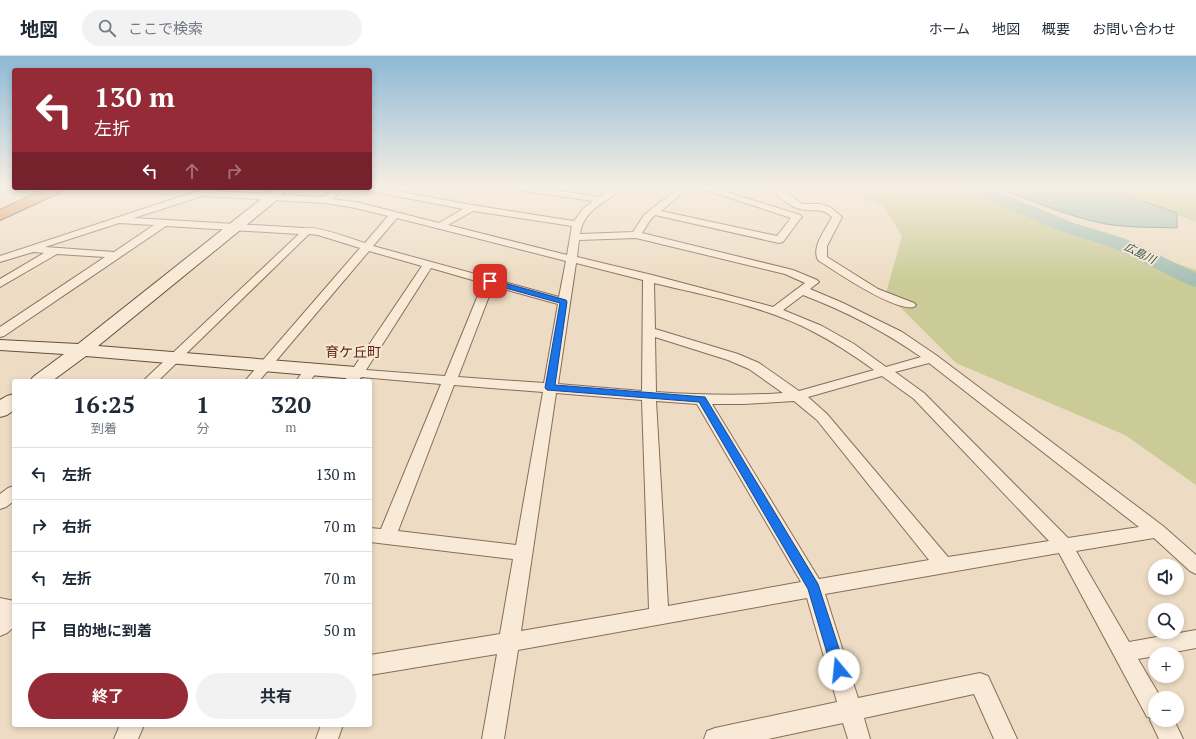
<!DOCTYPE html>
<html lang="ja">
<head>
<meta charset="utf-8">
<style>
  body { margin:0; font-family:"PT Serif","Noto Sans JP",serif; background:#f2f2f3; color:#1f2937; height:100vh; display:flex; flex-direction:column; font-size:15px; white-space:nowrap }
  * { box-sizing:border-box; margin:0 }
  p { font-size:13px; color:#747a83 }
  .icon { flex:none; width:22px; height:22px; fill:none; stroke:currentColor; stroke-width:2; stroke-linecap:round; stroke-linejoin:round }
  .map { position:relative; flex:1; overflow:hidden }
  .panel { position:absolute; left:12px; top:323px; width:360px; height:348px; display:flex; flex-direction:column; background:#fff; border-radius:4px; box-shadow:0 2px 6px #0003 }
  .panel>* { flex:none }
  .hud { position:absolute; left:12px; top:12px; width:360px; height:122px; border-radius:4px; box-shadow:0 2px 6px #0003; background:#942b37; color:#fff; overflow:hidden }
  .fabs { position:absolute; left:1148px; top:503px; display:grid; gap:8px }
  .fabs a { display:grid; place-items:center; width:36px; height:36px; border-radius:50%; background:#fff; box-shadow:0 2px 6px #0003; font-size:20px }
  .pin { position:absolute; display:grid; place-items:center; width:34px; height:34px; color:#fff; margin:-17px; border-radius:8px; box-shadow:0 2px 6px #0006 }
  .me { position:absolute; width:44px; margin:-22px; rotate:343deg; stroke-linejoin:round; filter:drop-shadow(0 0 3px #0008) }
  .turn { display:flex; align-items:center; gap:14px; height:84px; padding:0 16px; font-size:18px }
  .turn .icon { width:52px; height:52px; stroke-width:2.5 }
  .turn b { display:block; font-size:28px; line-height:34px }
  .lanes { display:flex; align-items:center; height:38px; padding:0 16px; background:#0003; justify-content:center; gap:20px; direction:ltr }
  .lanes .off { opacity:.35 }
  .eta { display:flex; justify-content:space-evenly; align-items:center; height:68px; text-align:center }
  .eta b { font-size:24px; font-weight:700; line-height:28px }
  .cta { display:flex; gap:8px; margin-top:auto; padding:8px 16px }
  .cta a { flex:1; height:46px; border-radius:24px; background:#942b37; color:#fff; font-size:16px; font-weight:700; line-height:46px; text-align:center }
  .cta a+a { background:#f2f2f3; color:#1f2937 }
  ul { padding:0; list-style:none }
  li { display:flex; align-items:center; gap:12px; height:52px; padding:0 16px; border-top:1px solid #e0e1e3 }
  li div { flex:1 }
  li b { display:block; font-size:15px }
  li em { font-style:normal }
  header { display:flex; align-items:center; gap:24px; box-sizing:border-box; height:56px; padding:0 20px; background:#fff; border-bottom:1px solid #e0e1e3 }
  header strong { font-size:19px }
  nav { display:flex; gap:22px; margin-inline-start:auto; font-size:14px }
  .search { width:280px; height:36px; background:#f2f2f3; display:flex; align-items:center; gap:10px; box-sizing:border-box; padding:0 14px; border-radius:22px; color:#747a83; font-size:15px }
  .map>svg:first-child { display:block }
  .green { fill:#cacb97 }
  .water { fill:#a5c0b5; stroke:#6c8e82 }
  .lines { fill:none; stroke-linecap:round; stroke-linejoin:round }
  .river { fill:#a5c0b5; fill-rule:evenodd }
  .street-casing { stroke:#876d5a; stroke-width:2 }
  .secondary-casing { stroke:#684f3d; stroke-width:2 }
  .highway-casing { stroke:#553c2e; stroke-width:2 }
  .street { fill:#f8ead6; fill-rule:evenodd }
  .secondary { fill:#f8ead6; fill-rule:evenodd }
  .highway { fill:#db9255; fill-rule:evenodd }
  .route { fill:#1a73e8; stroke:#114b97 }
  .labels { text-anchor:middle; stroke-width:4; stroke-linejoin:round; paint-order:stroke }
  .far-water-label { font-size:11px; font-style:italic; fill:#2d5650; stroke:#f5e7d2 }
  .quarter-label { font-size:14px; fill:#63261e; stroke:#f5e7d2 }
</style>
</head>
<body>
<header>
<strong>地図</strong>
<div class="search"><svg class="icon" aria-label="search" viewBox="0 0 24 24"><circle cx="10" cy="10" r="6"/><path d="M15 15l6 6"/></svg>ここで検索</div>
<nav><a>ホーム</a><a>地図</a><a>概要</a><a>お問い合わせ</a></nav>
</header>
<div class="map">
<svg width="1196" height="683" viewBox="0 0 1196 683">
  <rect width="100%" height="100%" fill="#eddcc3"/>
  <path class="green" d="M840 130H945L1196 214V429L1125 379 956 307 886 237 902 180 884 151Z
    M1099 130H1196V166L1107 133Z"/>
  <path class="water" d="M1001 130H1106L1122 138 1177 157V172C1154 171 1129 172 1106 168 1069 161 1033 145 998 132Z"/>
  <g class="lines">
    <path class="river" d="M962 130H985L1074 167 1126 183 1196 217V231L1189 229 1112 191 1060 175 964 133Z"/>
    <g class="street-casing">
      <path id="street" d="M3 130H14V132L0 138V132Z
        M370 130 472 149 574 165 583 153 593 145 510 133 506 130H530L599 141 615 130H625C608 147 584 151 580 178L633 176 644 159 681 130H691L661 155 777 180 791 162 694 130H708L800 159 802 161 800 163 783 186 779 187 655 159 651 163 642 177 793 214 817 224 819 226 810 233 843 247 902 276 936 299 1163 470 1196 499V518L1190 515 1154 482 1076 495 1129 586 1196 574V592L1165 598H1155V600L1138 603 1161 642H1155V664H1174L1183 683H1159L1150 664 1151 662 1147 661 1059 497 825 538 858 642 980 617 988 620 1017 683H994L974 638 864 662 870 683H848L843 667 768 683H704L707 675 715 672 837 646 807 542 518 594 504 683H482L497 598 370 619V599L500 578 513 503 370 486V472L381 473 441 328 361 321 358 325H348L346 323 422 210 369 195 259 325H245L360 192 318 179 309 178 158 325H143L299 178 166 170 4 280 0 281V271L105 201 57 198 0 231V223L44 197 33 196 0 206V200L207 132H213L214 135 323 141 335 132H344L332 143 356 146 439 167 463 153 370 135 366 132H370ZM202 140 325 147 356 152 388 160 365 187C352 183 315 169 304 172L134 162ZM473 155 572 170 567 199 448 169ZM397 162 566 205 559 241 373 190ZM119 167 154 169 114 196 45 191ZM636 182 785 218 805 227 773 251 652 219 577 201 579 184ZM576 207 643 224 642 335 558 328ZM431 212 483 227 445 320 366 314ZM654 227C707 240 765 250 814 276 835 287 855 300 874 314L799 335 759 307 738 298 655 273ZM493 230 558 248 544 327 458 321ZM803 239C845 255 884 275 921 301L886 311 854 288 822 270 783 254ZM655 281 728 304 749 313 783 337C740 340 699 339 656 336ZM929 307 1139 471 1068 482 924 337 895 316ZM882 320 914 343 1049 485 948 501 827 358 808 341ZM454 329 543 336 516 489 398 475ZM556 337 642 344 649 553 521 575ZM656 345 697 348 801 526 668 550ZM794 345 817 364 929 504 819 523 712 348H744Z
        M769 130H779L802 148H820L830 151 842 161 827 190V201L878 233 914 247 916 249 914 251C895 256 836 216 818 204 811 191 826 173 832 161 820 150 813 157 800 153 788 150 777 139 769 130Z
        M312 309 317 310 319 313 310 325H296L307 310Z
        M14 430V445L6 451 0 453V438L8 432Z
        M0 542 14 545V571L7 577 0 580Z
        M120 669H144L138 683H114Z
        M321 669H343L338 683H316Z"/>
    </g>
    <g class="secondary-casing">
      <path id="secondary" d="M275 132H288L277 144 98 290 356 311 363 313 366 317 363 321 356 323 86 300 52 325H30L33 321 64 298 0 294V284L78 288Z
        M14 338V354L7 359 0 361V344L7 340Z"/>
    </g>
    <g class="highway-casing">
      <path id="highway" d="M47 132H65L63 135 0 164V154Z"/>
    </g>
    <use href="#street" class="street"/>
    <use href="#secondary" class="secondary"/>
    <use href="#highway" class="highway"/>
  </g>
  <linearGradient id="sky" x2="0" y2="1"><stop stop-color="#8db9d4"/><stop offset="0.58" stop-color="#f7efe4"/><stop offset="1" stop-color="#f7efe4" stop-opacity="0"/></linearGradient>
  <rect width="1196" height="226" fill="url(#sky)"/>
  <path class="route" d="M490 223 566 244 567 246 555 329 705 341 818 528 846 614 844 618 839 620 834 618 832 614 808 533 699 346 547 334 545 332 560 247 487 227 486 225Z"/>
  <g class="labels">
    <g class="far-water-label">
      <text transform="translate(1140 197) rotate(26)" y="4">広島川</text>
    </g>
    <g class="quarter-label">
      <text x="353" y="301">育ケ丘町</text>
    </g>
  </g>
</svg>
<div class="fabs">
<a><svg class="icon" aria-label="sound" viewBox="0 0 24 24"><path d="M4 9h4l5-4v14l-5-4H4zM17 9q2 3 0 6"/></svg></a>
<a><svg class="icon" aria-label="search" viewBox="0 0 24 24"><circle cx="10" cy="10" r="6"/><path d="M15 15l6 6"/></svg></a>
<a>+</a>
<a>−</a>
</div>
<div class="pin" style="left:490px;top:225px;background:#d93025"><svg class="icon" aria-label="arrive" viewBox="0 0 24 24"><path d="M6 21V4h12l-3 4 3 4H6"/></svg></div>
<svg class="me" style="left:839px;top:614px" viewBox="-20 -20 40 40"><circle r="19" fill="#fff"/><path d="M0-13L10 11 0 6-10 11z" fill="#1a73e8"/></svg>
<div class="hud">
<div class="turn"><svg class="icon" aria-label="left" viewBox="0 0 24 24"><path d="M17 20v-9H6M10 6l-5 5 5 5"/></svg><div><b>130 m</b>左折</div></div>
<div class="lanes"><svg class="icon" aria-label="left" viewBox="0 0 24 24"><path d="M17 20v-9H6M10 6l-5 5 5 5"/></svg><svg class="icon off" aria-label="ahead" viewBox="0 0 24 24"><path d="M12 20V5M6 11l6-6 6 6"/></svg><svg class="icon off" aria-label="right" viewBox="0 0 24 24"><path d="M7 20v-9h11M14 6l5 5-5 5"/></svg></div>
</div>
<section class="panel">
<div class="eta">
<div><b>16:25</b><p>到着</p></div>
<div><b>1</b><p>分</p></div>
<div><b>320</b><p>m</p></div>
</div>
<ul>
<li><svg class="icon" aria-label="left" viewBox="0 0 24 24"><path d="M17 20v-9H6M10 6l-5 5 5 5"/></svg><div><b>左折</b></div><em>130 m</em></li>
<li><svg class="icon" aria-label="right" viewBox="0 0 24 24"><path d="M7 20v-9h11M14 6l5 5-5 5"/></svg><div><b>右折</b></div><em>70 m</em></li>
<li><svg class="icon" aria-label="left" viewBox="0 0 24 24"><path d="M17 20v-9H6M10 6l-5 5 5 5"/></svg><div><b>左折</b></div><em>70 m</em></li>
<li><svg class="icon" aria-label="arrive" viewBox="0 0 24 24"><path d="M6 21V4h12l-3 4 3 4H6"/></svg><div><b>目的地に到着</b></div><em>50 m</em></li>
</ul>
<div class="cta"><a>終了</a><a>共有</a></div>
</section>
</div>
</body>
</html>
